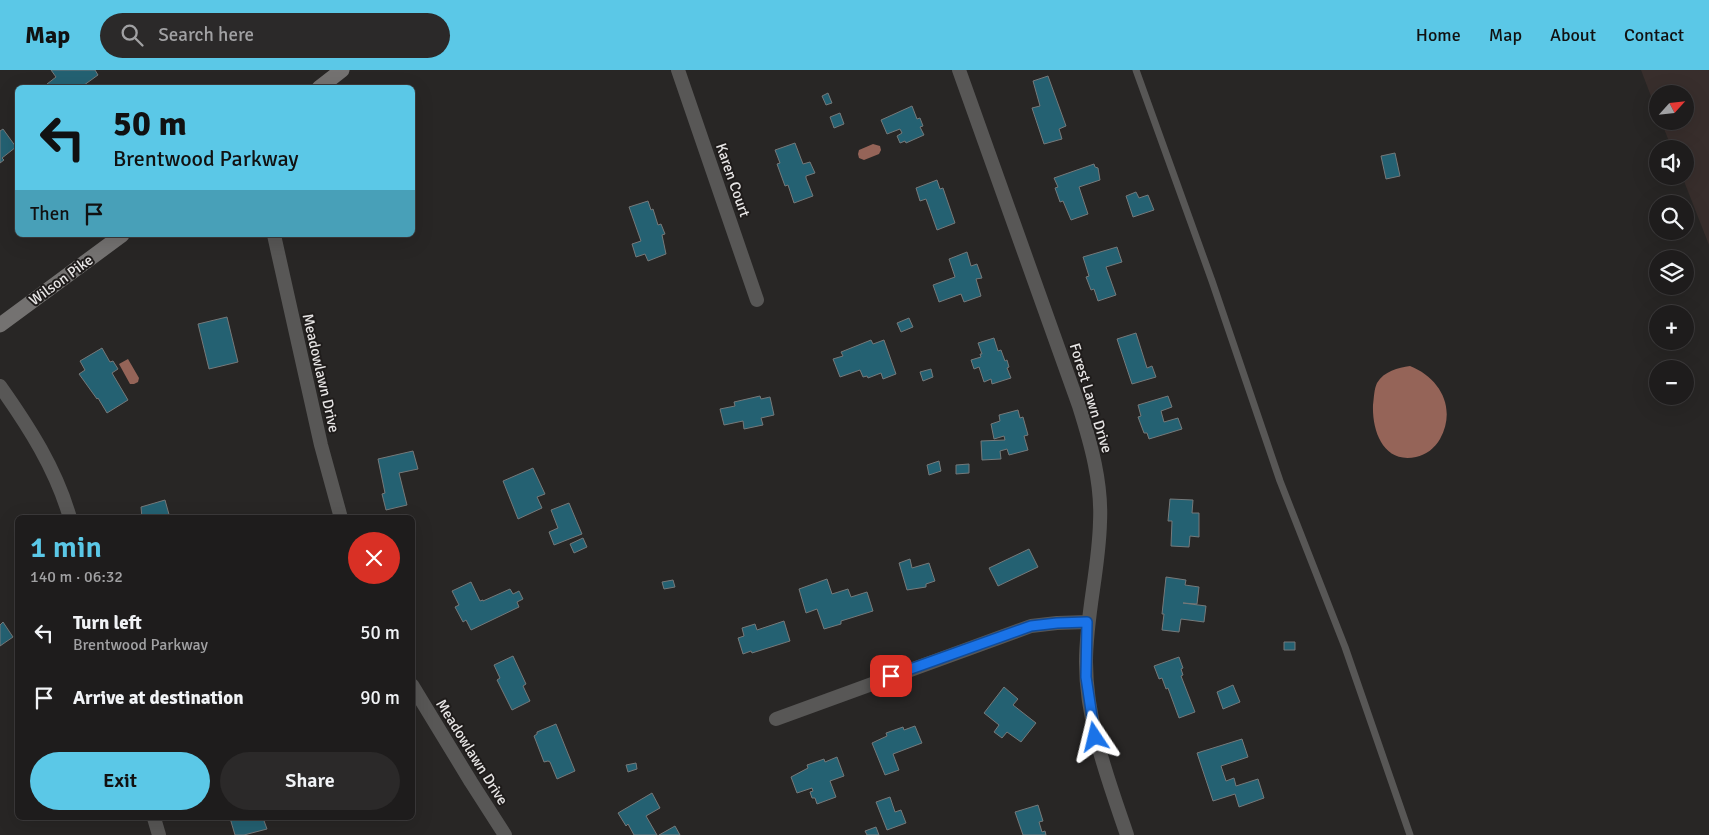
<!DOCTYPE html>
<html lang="en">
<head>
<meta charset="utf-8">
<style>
  body { margin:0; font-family:Signika,sans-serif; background:#2b2929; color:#f1f3f6; height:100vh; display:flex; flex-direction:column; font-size:19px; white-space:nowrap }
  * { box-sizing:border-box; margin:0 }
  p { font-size:16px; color:#a1a1a3 }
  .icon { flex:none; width:28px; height:28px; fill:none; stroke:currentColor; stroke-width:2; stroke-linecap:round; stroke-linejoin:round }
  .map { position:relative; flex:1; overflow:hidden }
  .drawer { position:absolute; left:15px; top:445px; width:400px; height:305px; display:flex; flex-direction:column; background:#1e1c1c; border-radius:8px; box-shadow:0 5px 20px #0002,0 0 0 1px #3c3a3b }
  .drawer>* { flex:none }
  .banner { position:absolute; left:15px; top:15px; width:400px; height:152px; border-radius:8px; box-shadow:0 5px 20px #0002,0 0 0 1px #3c3a3b; background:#5bc8e7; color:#111; overflow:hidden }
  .needle { width:32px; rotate:63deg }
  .controls { position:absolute; left:1649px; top:15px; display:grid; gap:10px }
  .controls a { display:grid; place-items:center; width:45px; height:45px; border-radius:50%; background:#1e1c1c; box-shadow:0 5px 20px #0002,0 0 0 1px #3c3a3b; font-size:25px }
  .pin { position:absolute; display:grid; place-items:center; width:42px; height:42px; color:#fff; margin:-21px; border-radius:10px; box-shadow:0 2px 8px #0006 }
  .me { position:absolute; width:55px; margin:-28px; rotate:350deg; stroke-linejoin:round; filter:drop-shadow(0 0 4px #0008) }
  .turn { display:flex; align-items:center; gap:18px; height:105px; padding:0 15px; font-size:22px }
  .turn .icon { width:65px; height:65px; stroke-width:2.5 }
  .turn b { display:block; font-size:35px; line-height:42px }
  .then { display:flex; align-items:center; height:48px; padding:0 15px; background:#0003; gap:10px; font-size:19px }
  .round { display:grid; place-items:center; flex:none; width:52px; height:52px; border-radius:26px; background:#2b2929 }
  .overview { display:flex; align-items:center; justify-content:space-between; height:85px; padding:0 15px }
  h1 { font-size:30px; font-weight:600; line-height:38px; color:#5bc8e7 }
  .primary-button { display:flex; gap:10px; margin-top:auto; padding:10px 15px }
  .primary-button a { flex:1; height:58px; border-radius:30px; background:#5bc8e7; color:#111; font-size:20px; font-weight:600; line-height:58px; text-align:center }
  .primary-button a+a { background:#2b2929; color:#f1f3f6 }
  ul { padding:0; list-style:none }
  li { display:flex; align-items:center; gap:15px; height:65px; padding:0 15px }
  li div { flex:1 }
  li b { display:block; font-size:19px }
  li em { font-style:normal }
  header { display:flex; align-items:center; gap:30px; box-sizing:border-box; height:70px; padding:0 25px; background:#5bc8e7; color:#111 }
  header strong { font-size:24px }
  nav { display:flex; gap:28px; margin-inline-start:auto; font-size:18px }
  .search { width:350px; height:45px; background:#2b2929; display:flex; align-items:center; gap:12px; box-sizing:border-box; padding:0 18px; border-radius:28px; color:#a1a1a3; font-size:19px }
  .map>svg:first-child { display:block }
  .built { fill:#382e2c }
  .water { fill:#956458 }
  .building { fill:#246172; stroke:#75797a }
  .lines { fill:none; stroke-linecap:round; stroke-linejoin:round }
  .lane { stroke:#585756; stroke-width:7 }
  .street { stroke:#585756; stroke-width:14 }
  .secondary { stroke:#747271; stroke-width:15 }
  .route-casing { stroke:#114b97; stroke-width:12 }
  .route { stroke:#1a73e8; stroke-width:9 }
  .labels { text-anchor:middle; stroke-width:4; stroke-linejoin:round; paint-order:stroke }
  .street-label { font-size:15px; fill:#e7e5e5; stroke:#1f1c1b }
</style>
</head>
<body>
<header>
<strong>Map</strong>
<div class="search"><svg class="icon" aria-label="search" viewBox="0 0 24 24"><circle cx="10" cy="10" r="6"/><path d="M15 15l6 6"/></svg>Search here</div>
<nav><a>Home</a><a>Map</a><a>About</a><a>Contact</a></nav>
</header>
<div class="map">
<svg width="1709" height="765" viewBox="0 0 1709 765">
  <rect width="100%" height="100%" fill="#282625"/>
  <path class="built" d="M1641 0H1709V175L1682 106H1685V79H1672L1661 51H1685V24H1658L1657 42Z"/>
  <path class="water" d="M873 74 880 76 881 80 879 84 864 90 859 88 858 84 859 80Z
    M128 289 139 308 138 312 134 314H130L119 294Z
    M1410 296C1440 308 1457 338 1440 369 1435 378 1426 385 1416 387 1384 394 1372 362 1373 335 1374 328 1374 319 1377 313 1384 301 1398 298 1410 296Z"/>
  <path class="building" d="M51 0H95L98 5 80 18H49L47 14 56 7Z
    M1048 6 1066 56 1059 59 1062 69 1044 74 1032 38 1040 36 1033 11Z
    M828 23 832 33 826 35 822 26Z
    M912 36 917 49 920 48 923 56 920 57 924 65 906 73 905 71 900 73 897 66 902 63 900 59 887 64 881 50Z
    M840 43 844 54 834 58 830 47Z
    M3 59 16 77 2 88 4 90 0 93V61Z
    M795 73 803 94 810 92 815 103 806 106V108L813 126 794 133 788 115 785 116 777 94 780 93 775 80Z
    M1395 83 1400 106 1386 109 1381 86Z
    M1094 94 1095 97 1098 98 1100 110 1079 117 1088 144 1071 150 1063 131 1060 132 1055 118 1058 117 1054 108Z
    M937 110 940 119 943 118 955 153 937 160 926 129 920 131 916 118Z
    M1136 122 1139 128 1148 125 1154 140 1133 147 1126 126Z
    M648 131 651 140 653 139 658 155 661 154 665 164 662 165 666 184 648 191 645 184 636 187 632 174 641 171 629 137Z
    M1117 177 1122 192 1106 197 1116 225 1098 231 1094 219 1091 220 1086 207 1089 206 1083 187Z
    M967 182 971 196 977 194 982 208 976 209 981 226 964 232 961 224 939 232 933 215 955 207 949 189Z
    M227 247 238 292 209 299 198 254Z
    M909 248 913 257 901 262 897 253Z
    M1136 263 1147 298 1152 296 1156 307 1132 314 1117 269Z
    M994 268 998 281 1001 280 1005 291 1007 290 1009 297 1007 298 1011 308 992 314 991 309 984 312 979 297 974 299 971 290 981 287 980 284H982L978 273Z
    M871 270 873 274 884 270 896 304 883 309 881 303 868 308 867 306 863 307 860 300 840 307 833 289 843 286 841 282Z
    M102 278 110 292 113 291 118 299 112 303 128 330 107 343 98 328 97 329 79 304 85 300 80 291Z
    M931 299 933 307 923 311 920 302Z
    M760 326 761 329 770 327 774 345 761 348 763 355 744 359 743 351 724 355 720 339 735 336 734 332Z
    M1168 326 1172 337 1161 341 1164 352 1178 348 1182 359 1149 369 1147 363H1144L1138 347 1141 346 1138 335Z
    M1018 340 1020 348 1023 347 1028 365 1024 366 1028 380 1009 385 1007 379 1000 381 1001 389 982 390 981 371 1005 370 1004 366 994 369 991 354 1000 351 999 345Z
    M413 381 418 399 399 403 407 435 386 440 382 424 385 423 378 389Z
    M939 391 941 401 929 405 927 395Z
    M969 394V403L956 404V395Z
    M533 398 545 424 537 427 542 438 518 449 503 411Z
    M1170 429 1193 430 1192 443H1199V467L1190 466 1189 477 1171 476 1172 451H1168Z
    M165 430 170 448H142L141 437Z
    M569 433 582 464 554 475 549 462 558 458 551 440Z
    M583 468 587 477 574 483 570 474Z
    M1029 479 1038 497 998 516 989 498Z
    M910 489 912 498 929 493 935 511 926 514V517L907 520 899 493Z
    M1166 507 1186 510 1185 515 1199 517 1197 534 1183 533 1206 536 1204 552 1181 549 1179 562 1162 560 1164 544H1162Z
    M827 509 832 524 848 519 851 527 867 522 873 541 841 551V554L824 559 817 539 806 543 799 519Z
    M673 510 675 517 664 519 662 512Z
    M471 512 480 531 483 530V531L510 519 513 524 519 521 523 529 517 532 519 537 471 560 466 550 463 552 455 537 459 535 452 521Z
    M784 551 790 571 752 583 751 581 743 584 738 568 744 566 742 558 755 554 757 560Z
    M3 552 13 567 0 576V555Z
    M1284 572H1295V580H1284Z
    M513 586 526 614 523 616 530 631 512 640 497 610 500 608 494 595Z
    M1179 587 1183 598 1181 599 1183 605 1181 606 1195 642 1179 648 1168 618 1166 619 1162 608 1159 609 1154 596Z
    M1233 615 1240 632 1223 639 1217 622Z
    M1004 617 1018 629 1013 635 1036 653 1021 672 1007 662 1002 668 994 662 999 655 984 643Z
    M556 654 575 701 557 709 550 692 548 691 544 692 534 666 537 664V662Z
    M915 656 922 673 893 684 899 700 885 705 872 673 887 666 886 663 903 657 904 660Z
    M1242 669 1248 687 1221 696 1226 711 1234 708 1236 716 1258 709 1264 728 1239 737 1235 724 1213 731 1197 683Z
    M837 687 844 706 830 711 836 727 817 734 815 728H812L810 722 813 721 812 718 797 723 791 707 808 698 807 695 824 689 825 692Z
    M636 693 637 699 628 702 626 695Z
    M652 723 660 738 646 746 657 765H634L628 754 626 756 618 743Z
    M890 727 895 742 901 740 906 753 887 760 876 732Z
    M1038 735 1043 751 1039 752 1042 762 1045 761 1046 765H1023L1015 742Z
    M230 748H263L267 759 244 765H235Z
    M675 756 680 765H659Z
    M876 757 879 765H867L865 761Z"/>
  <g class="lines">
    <path class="lane" d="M1136 0 1212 211 1280 411 1345 577 1410 765"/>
    <path class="street" d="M678 0 757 230
      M959 0 1079 336C1091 374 1102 413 1100 452 1099 499 1086 545 1086 592 1086 652 1108 709 1127 765
      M274 165 321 375 341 448
      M0 316C29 357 56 399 70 448
      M412 615 471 712 505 765
      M776 649 1031 556 1057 553 1087 552
      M154 748 159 765"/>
    <path class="secondary" d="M319 18 342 0
      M0 255 122 165"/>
  </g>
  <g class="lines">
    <g class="route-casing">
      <path id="route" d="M891 606 1031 556 1057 553 1087 552 1086 607 1095 667"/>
    </g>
    <use href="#route" class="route"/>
  </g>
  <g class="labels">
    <g class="street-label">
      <text transform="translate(733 110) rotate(71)" y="5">Karen Court</text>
      <text transform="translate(61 210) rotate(-36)" y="5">Wilson Pike</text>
      <text transform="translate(321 303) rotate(77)" y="5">Meadowlawn Drive</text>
      <text transform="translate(1091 328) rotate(73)" y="5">Forest Lawn Drive</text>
      <text transform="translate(472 682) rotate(58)" y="5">Meadowlawn Drive</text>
    </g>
  </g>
</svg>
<div class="controls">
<a><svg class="needle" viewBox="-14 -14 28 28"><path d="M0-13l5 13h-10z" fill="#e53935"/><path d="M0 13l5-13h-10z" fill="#a1a1a3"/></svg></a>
<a><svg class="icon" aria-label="sound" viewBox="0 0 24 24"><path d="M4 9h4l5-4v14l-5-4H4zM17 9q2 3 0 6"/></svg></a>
<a><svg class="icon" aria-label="search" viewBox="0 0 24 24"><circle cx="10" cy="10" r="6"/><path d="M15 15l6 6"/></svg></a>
<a><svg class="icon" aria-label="layers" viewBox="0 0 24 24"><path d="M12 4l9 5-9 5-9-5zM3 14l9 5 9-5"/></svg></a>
<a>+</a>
<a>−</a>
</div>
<div class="pin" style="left:891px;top:606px;background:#d93025"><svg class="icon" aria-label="arrive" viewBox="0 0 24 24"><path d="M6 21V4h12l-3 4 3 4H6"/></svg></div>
<svg class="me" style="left:1095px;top:667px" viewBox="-20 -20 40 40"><path d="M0-17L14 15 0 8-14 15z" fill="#1a73e8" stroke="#fff" stroke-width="4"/></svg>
<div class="banner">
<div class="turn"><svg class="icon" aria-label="left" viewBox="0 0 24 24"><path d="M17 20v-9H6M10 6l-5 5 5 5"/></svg><div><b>50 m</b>Brentwood Parkway</div></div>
<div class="then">Then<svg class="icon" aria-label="arrive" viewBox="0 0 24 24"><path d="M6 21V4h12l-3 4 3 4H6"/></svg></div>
</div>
<section class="drawer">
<div class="overview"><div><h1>1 min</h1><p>140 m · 06:32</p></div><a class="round" style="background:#d93025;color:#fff"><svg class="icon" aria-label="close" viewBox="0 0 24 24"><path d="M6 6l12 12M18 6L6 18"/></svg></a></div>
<ul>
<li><svg class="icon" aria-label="left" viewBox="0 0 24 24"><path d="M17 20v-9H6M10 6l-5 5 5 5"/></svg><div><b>Turn left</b><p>Brentwood Parkway</p></div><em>50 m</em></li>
<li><svg class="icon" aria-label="arrive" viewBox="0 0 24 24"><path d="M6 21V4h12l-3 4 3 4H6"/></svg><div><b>Arrive at destination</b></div><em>90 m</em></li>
</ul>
<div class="primary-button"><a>Exit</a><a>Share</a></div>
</section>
</div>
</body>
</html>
